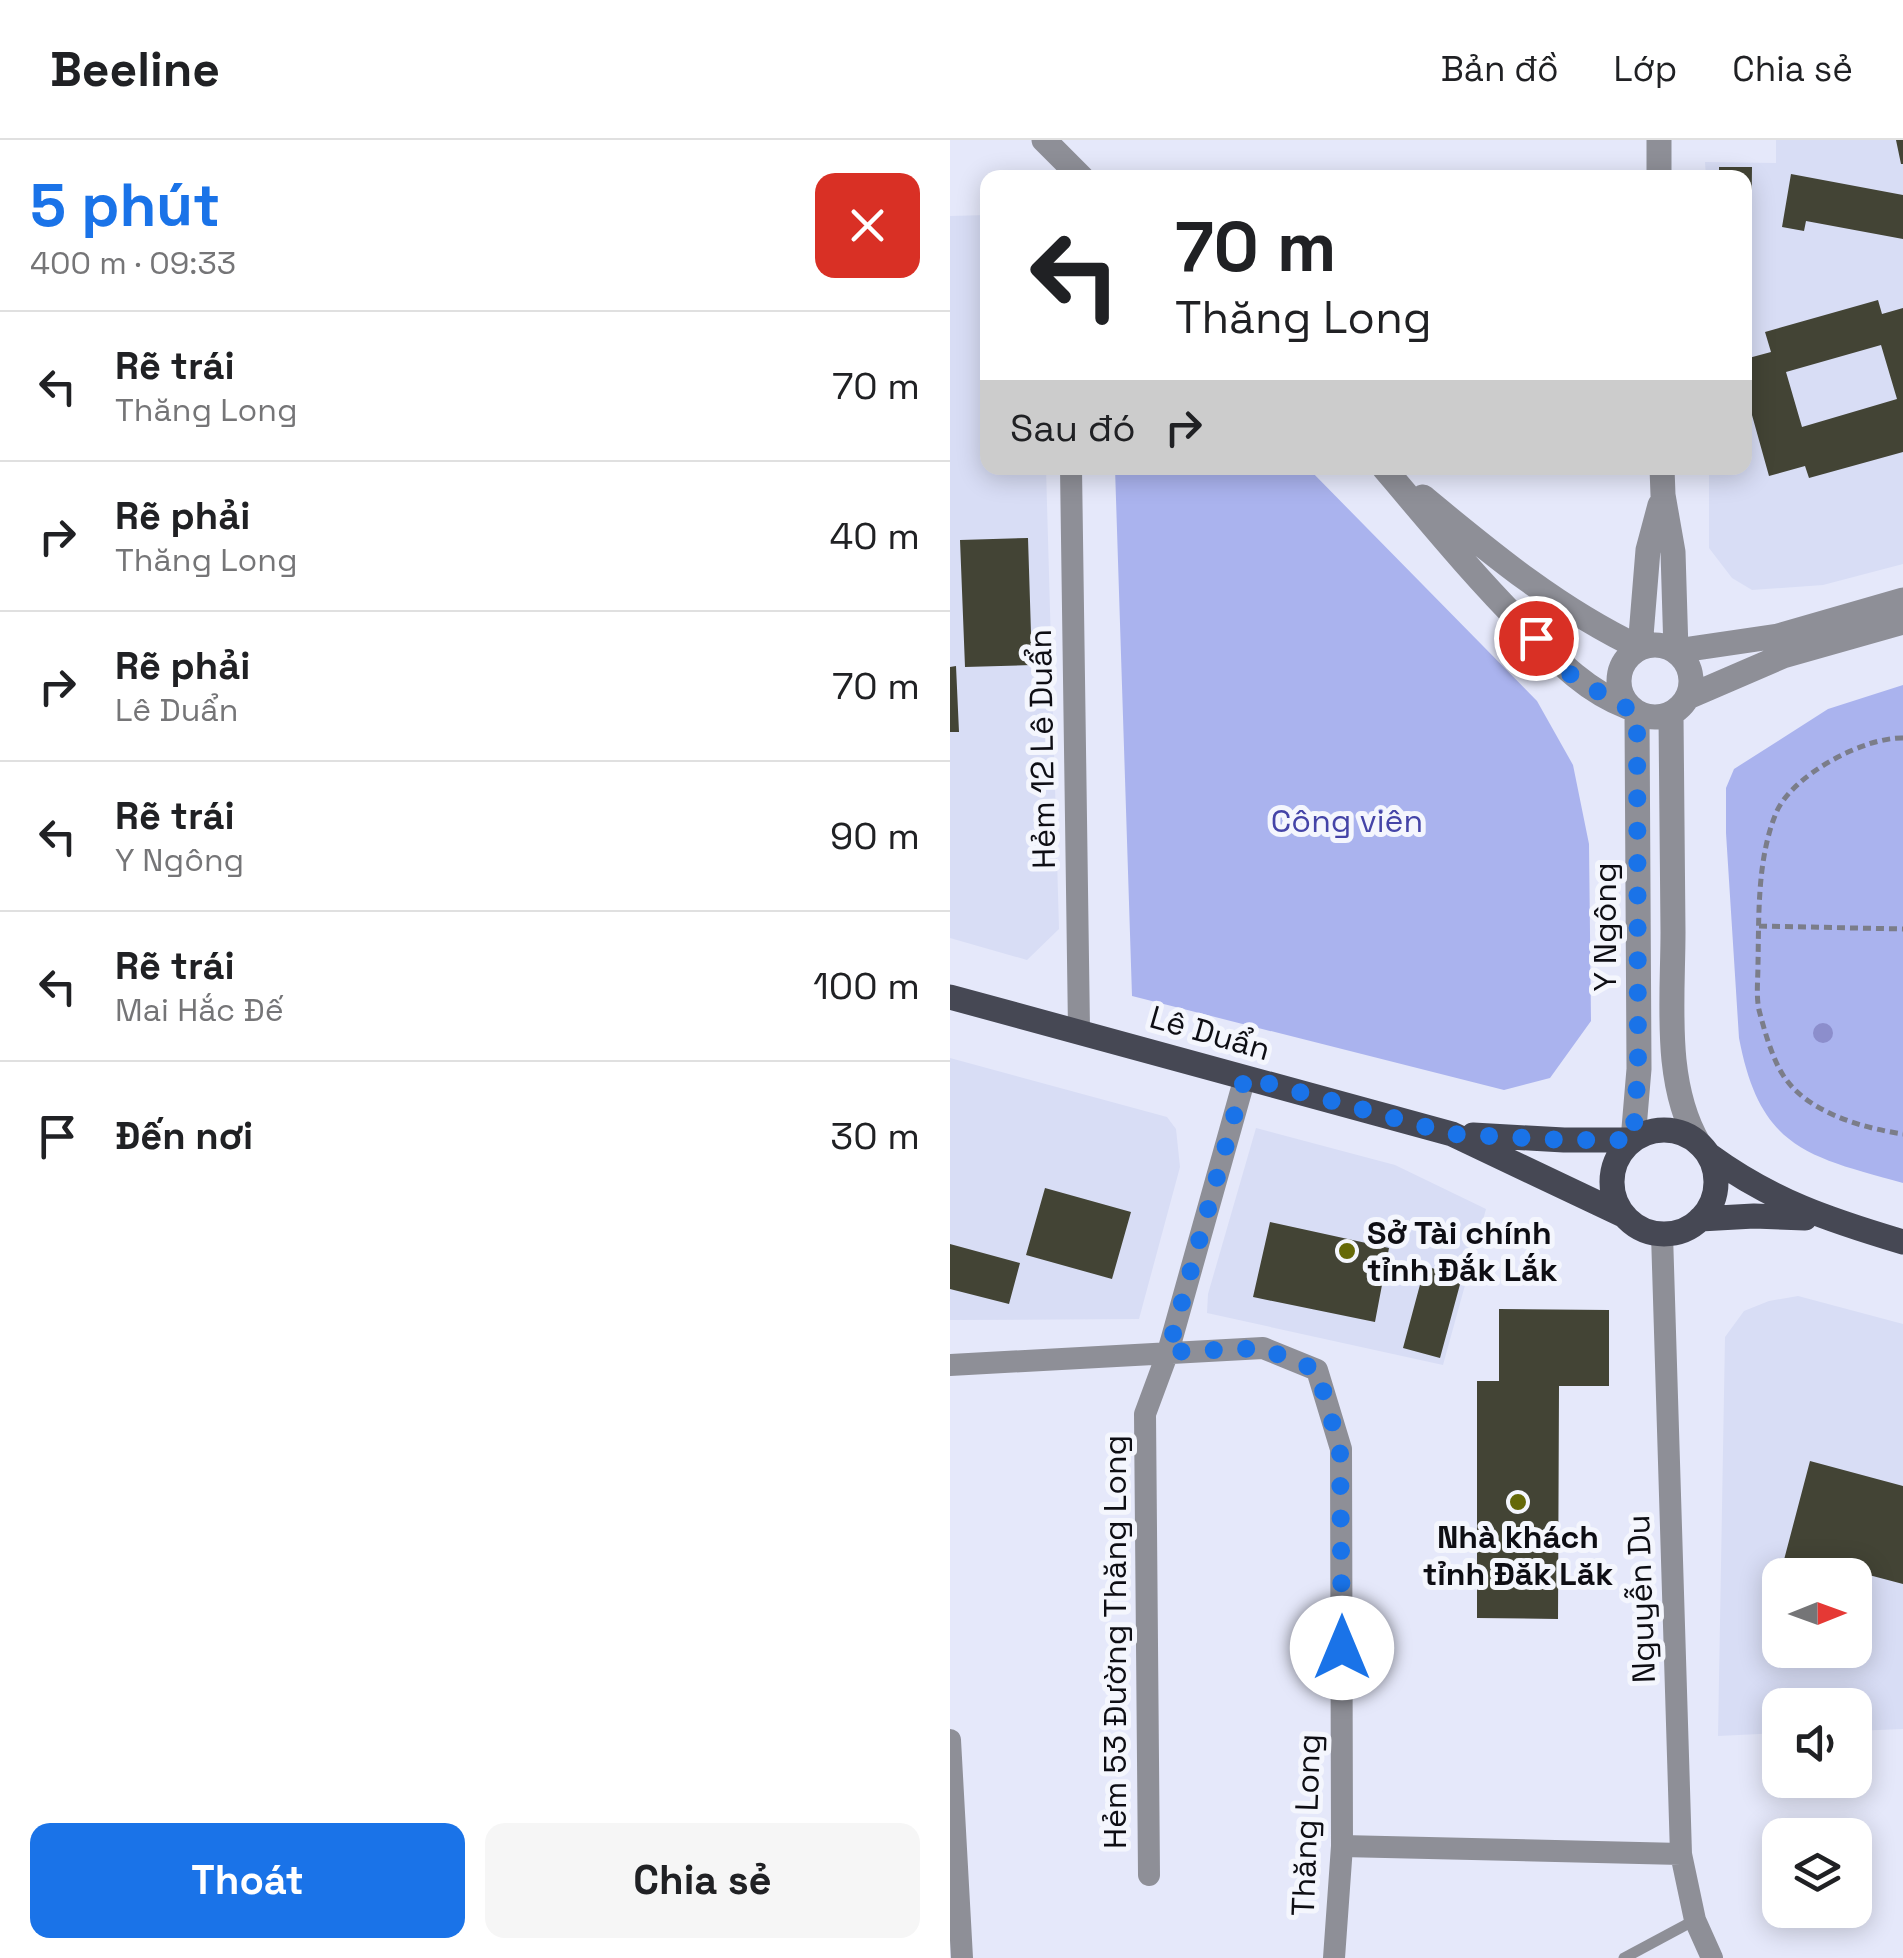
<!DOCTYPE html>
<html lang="vi">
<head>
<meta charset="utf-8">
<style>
  body { margin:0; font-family:"Space Grotesk",sans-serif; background:#f6f6f6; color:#202124; height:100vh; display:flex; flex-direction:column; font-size:38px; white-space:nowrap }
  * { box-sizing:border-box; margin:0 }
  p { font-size:32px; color:#757577 }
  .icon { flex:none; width:55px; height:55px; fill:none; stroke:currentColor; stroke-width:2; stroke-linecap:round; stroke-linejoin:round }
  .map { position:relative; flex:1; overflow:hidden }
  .details { display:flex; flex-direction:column; background:#fff; width:950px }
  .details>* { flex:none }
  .top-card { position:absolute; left:30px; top:30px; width:772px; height:305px; border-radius:20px; box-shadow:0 5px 25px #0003; background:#fff; color:#202124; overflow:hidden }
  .needle { width:65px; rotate:89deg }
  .controls { position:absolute; left:812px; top:1418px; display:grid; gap:20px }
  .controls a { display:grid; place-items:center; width:110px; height:110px; border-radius:20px; background:#fff; box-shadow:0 5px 25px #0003; font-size:50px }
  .pin { position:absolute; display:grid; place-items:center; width:85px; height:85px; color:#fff; margin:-42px; border:5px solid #fff; border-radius:50%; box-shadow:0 2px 10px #0007 }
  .me { position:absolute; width:110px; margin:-55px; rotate:0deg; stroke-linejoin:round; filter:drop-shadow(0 0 8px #0008) }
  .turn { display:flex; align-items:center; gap:35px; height:210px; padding:0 30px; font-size:45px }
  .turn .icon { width:130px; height:130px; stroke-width:2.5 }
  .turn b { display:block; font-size:70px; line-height:85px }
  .then { display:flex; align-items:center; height:95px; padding:0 30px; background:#0003; gap:20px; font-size:38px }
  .round { display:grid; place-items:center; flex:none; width:105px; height:105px; border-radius:20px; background:#f6f6f6 }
  .headline { display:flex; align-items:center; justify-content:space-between; height:170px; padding:0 30px }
  h1 { font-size:60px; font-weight:800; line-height:75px; color:#1a73e8 }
  .action { display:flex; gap:20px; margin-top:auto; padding:20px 30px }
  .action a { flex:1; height:115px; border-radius:20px; background:#1a73e8; color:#fff; font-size:40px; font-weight:800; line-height:115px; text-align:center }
  .action a+a { background:#f6f6f6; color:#202124 }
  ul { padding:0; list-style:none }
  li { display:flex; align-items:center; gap:30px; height:150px; padding:0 30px; border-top:2px solid #e0e0e0 }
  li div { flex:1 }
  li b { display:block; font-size:38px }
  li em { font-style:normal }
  header { display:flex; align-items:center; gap:60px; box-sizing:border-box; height:140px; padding:0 50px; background:#fff; border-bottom:2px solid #e0e0e0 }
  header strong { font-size:48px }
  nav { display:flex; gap:55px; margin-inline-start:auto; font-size:35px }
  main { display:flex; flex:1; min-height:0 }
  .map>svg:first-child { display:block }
  .built { fill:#d8ddf5; fill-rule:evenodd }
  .green { fill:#aab3ee }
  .building { fill:#434435; fill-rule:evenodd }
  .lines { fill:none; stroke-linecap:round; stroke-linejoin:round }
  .path { stroke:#7b7d89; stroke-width:5; stroke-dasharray:8 5; stroke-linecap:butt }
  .service { stroke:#8e8f97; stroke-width:11 }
  .minor { stroke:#8e8f97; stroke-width:22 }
  .tertiary { stroke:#8e8f97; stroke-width:25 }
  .primary { stroke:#464854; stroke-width:25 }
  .tree { fill:#8c8ecc }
  .route { stroke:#1a73e8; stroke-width:18; stroke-dasharray:0 32.4 }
  .poi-dot { fill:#656908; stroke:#f4f6fd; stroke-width:4 }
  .labels { text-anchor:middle; stroke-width:10; stroke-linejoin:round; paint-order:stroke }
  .street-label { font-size:32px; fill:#0e0e14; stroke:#f4f6fd }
  .park-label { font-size:32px; fill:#4444a7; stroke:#f4f6fd }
  .poi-label { font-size:32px; font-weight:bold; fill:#0e0e14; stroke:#f4f6fd; text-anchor:start }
</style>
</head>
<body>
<header>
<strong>Beeline</strong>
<nav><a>Bản đồ</a><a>Lớp</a><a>Chia sẻ</a></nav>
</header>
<main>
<section class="details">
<div class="headline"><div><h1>5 phút</h1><p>400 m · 09:33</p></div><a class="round" style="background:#d93025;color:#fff"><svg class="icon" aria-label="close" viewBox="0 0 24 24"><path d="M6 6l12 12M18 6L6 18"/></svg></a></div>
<ul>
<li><svg class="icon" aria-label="left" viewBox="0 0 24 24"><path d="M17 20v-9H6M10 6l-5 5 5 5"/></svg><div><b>Rẽ trái</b><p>Thăng Long</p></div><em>70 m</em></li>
<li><svg class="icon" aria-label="right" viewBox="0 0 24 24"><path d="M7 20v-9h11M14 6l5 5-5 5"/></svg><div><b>Rẽ phải</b><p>Thăng Long</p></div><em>40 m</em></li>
<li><svg class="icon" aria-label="right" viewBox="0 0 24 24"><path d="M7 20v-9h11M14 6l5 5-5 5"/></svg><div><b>Rẽ phải</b><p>Lê Duẩn</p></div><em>70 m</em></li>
<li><svg class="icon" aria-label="left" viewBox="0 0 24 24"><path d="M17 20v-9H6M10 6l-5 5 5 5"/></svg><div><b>Rẽ trái</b><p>Y Ngông</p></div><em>90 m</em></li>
<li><svg class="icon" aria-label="left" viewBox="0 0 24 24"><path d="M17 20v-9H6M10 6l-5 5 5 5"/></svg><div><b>Rẽ trái</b><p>Mai Hắc Đế</p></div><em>100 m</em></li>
<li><svg class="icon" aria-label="arrive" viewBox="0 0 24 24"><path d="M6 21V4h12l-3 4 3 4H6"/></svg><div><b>Đến nơi</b></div><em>30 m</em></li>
</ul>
<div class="action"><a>Thoát</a><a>Chia sẻ</a></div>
</section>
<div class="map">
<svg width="953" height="1818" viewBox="0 0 953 1818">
  <rect width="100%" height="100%" fill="#e5e8fa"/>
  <path class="built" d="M826 0H953V424L873 445 802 450 782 438 759 408V328H795V38L756 37 755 22 826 23Z
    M37 75 38 328H96L109 789 77 820 0 798V76Z
    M0 918 217 977 226 989 230 1027 189 1179 0 1180Z
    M306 988 445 1025 536 1069 493 1225 257 1173 258 1154Z
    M848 1156 953 1184V1589L905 1591V1565H830V1593L768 1596 775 1197 794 1171 819 1161ZM830 1435H905V1510H830Z"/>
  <path class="green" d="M165 328H358L587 561 623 625 639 704 641 881 600 938 554 950 182 856Z
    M953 545V1043C856 1016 810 1008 789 898L776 693V648L784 629 878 569Z"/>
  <path class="building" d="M946 0H953V24H951Z
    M769 27H802L801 117H795V38H769Z
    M841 34 953 55V99L856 81 854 91 832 87Z
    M928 160 932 174 953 168V312L859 338 855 326 819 336 795 250V219L821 212 815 192ZM931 205 947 259 852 287 836 232Z
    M78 398 82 525 15 527 10 400Z
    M6 526 9 592H0V527Z
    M95 1048 181 1072 162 1139 76 1115Z
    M320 1082 439 1108 425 1182 303 1157Z
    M0 1104 70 1123 59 1164 0 1149Z
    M475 1126 512 1137 490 1218 453 1208Z
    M549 1169 659 1170V1246H609L608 1479 527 1478V1241H549Z
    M860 1321 953 1346V1444L881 1425 878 1435H830Z"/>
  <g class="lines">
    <path class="path" d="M953 598C914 597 842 635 826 673 807 720 809 774 808 824 808 839 806 856 809 870 814 889 822 918 833 935 856 972 912 988 953 994
      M809 786 953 789"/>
    <path class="service" d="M674 1818 745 1780"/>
    <path class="minor" d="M121 328 129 889
      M712 1094 731 1714 745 1780 762 1818
      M0 1225 313 1208 367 1230 391 1309 392 1706 384 1818
      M0 1600 12 1818
      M392 1706 731 1714
      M199 1735 195 1274 218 1212 295 937"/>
    <path class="tertiary" d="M94 0 132 38
      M709 0V38
      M434 328C480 382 524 436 574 486 606 519 634 550 678 567
      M712 328 713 355 723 412 726 511
      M473 357C542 414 608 469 690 508
      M669 541a36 36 0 1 1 72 0a36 36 0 1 1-72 0Z
      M690 508 698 410 710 365
      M726 511 828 496 953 460
      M738 557 833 516 953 482
      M721 575C721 647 722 719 723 792 723 861 713 943 749 1004
      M683 1000 689 929 687 574"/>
    <path class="primary" d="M0 857 502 994 675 1076
      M662 1042a52 52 0 1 1 104 0a52 52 0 1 1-104 0Z
      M523 995 614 1000H683
      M759 1015C822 1061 879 1080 953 1102
      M750 1079 804 1076 855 1078"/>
  </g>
  <circle class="tree" cx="873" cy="893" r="10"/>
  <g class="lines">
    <path class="route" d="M392 1508 390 1309 367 1230 312 1208 218 1212 295 937 502 994 614 1000H683L688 929 687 574 623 537 586 498"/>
  </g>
  <g class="poi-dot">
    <circle cx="397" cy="1111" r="10"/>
    <circle cx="568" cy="1362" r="10"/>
  </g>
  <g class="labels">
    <g class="street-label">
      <text transform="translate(92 609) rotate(-91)" y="11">Hẻm 12 Lê Duẩn</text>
      <text transform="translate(655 787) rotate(-90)" y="11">Y Ngông</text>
      <text transform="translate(260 893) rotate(16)" y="11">Lê Duẩn</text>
      <text transform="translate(691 1459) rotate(-92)" y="11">Nguyễn Du</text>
      <text transform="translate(165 1502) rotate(-90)" y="11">Hẻm 53 Đường Thăng Long</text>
      <text transform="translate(356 1685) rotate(-88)" y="11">Thăng Long</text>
    </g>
    <g class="park-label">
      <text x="397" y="692">Công viên</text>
    </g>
    <g class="poi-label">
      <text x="417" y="1104">Sở Tài chính<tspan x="417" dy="37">tỉnh Đắk Lắk</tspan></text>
      <text x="568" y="1408" text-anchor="middle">Nhà khách<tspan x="568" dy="37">tỉnh Đăk Lăk</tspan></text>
    </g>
  </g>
</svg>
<div class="controls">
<a><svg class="needle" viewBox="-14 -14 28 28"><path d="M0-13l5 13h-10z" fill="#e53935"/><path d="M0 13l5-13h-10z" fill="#757577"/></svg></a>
<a><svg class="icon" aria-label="sound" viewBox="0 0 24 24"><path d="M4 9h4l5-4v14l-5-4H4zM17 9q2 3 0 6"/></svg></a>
<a><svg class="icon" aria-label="layers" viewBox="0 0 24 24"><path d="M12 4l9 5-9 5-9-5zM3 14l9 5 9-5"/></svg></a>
</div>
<div class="pin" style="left:586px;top:498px;background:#d93025"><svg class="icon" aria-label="arrive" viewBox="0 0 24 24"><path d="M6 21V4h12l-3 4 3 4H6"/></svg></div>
<svg class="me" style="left:392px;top:1508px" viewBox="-20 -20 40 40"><circle r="19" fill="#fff"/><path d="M0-13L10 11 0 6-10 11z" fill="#1a73e8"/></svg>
<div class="top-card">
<div class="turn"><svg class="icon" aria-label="left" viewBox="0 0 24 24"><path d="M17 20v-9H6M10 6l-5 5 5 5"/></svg><div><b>70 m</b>Thăng Long</div></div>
<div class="then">Sau đó<svg class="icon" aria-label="right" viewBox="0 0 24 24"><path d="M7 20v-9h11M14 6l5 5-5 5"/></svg></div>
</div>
</div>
</main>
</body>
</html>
